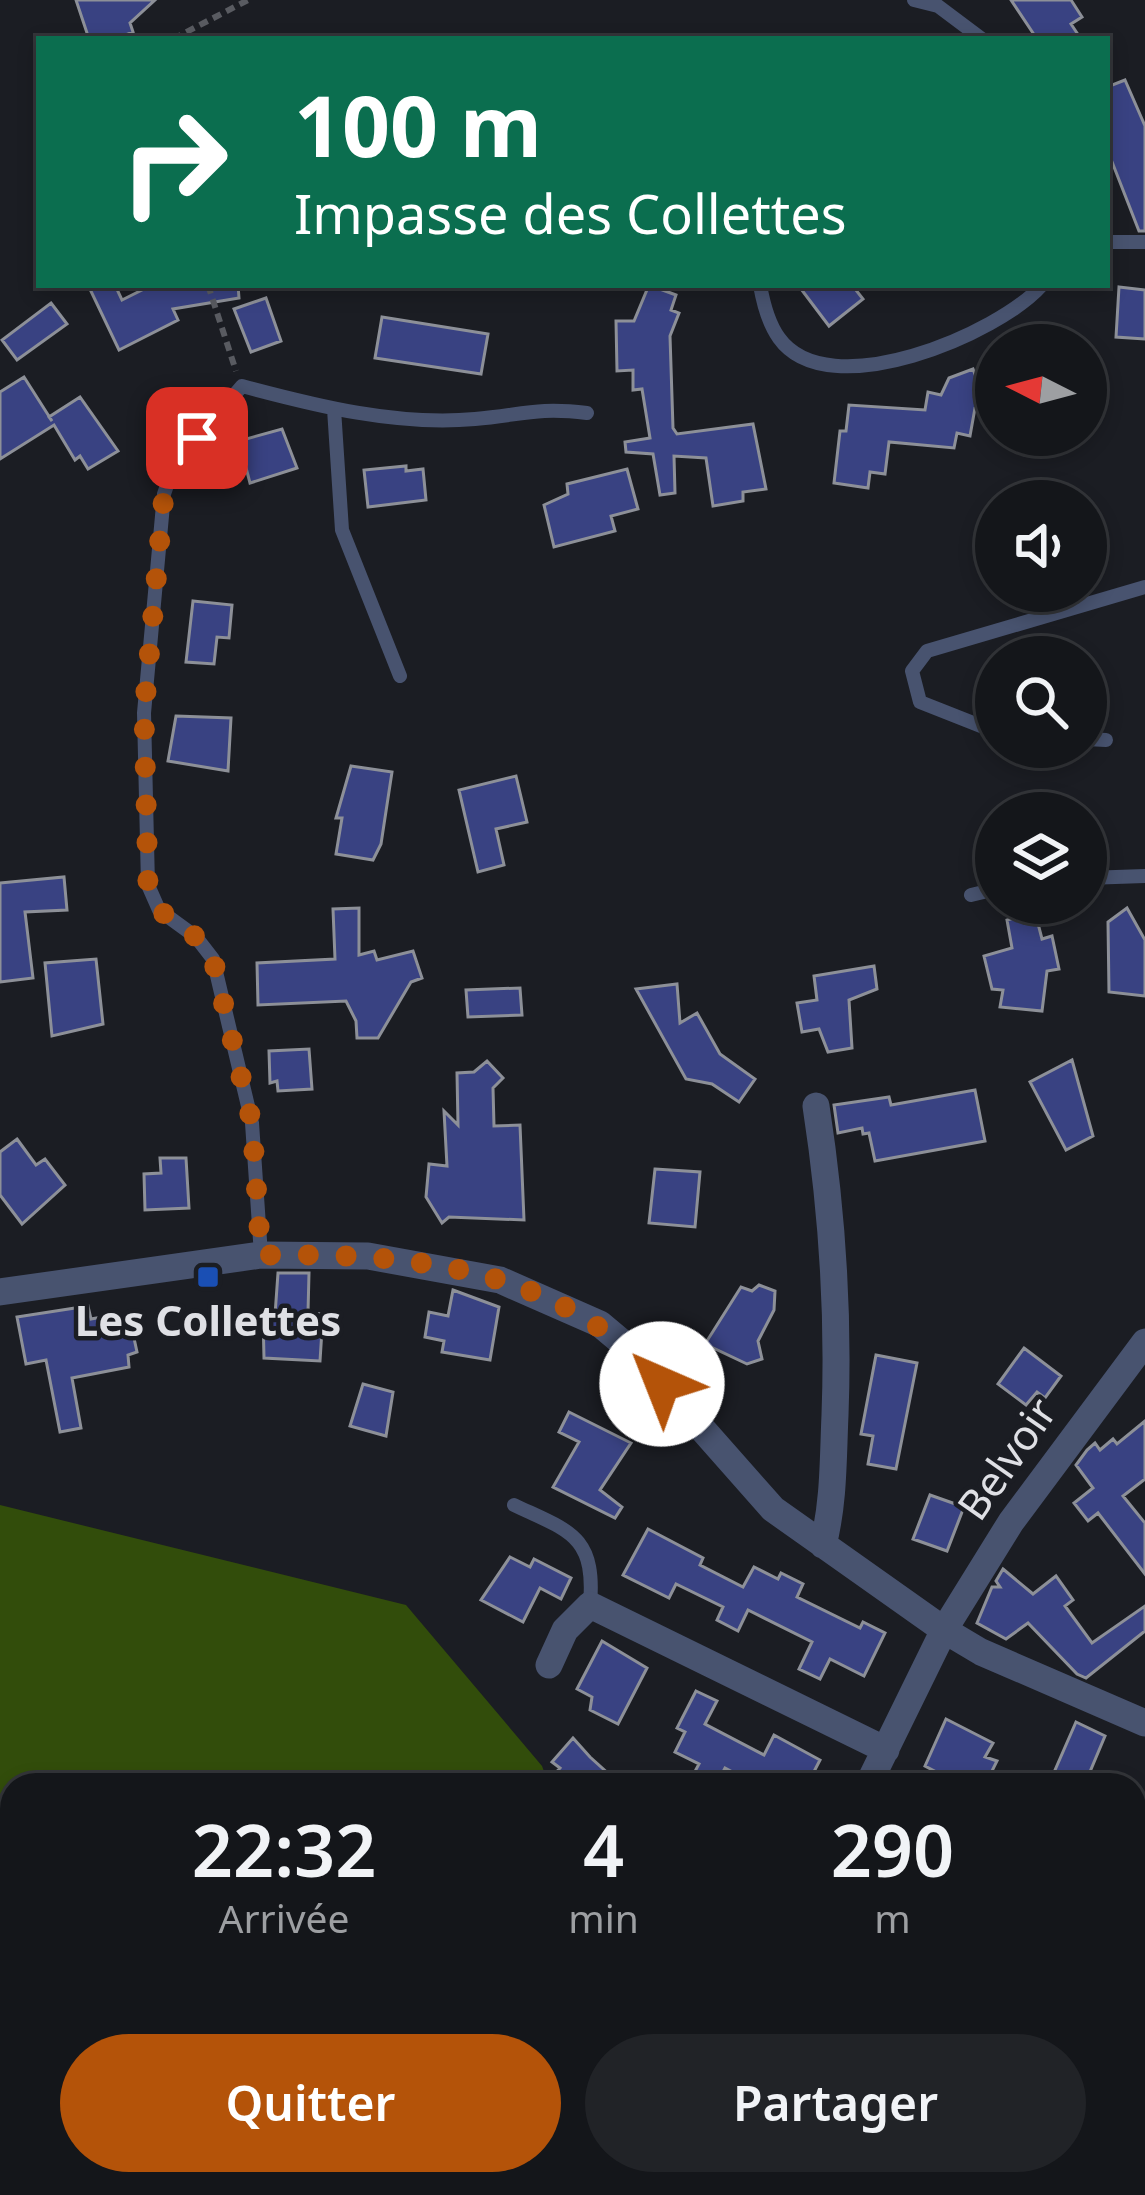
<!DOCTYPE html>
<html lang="fr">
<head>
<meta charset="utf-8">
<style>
  body { margin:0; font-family:"Noto Sans",sans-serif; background:#212327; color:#f1f3f6; height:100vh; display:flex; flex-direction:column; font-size:45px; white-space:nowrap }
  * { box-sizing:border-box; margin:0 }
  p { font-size:39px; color:#9d9fa2 }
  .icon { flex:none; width:66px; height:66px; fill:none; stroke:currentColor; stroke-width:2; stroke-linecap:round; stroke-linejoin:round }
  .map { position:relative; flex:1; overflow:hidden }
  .side { position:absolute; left:0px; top:1773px; width:1146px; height:423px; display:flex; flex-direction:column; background:#14161a; border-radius:36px 36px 0 0; box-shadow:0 6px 18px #0003,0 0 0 3px #333539 }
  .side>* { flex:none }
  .top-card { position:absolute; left:36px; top:36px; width:1074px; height:252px; border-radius:0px; box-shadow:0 6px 18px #0003,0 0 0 3px #333539; background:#0b6e4f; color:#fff; overflow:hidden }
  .needle { width:78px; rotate:276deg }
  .controls { position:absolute; left:975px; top:324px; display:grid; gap:24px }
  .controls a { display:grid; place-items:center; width:132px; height:132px; border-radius:50%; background:#14161a; box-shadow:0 6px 18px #0003,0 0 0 3px #333539; font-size:60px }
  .pin { position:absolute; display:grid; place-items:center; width:102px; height:102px; color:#fff; margin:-51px; border-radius:24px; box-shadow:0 6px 18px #0006 }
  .me { position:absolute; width:132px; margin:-66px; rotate:316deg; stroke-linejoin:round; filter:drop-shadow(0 0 9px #0008) }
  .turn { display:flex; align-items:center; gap:42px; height:252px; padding:0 60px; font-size:54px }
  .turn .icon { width:156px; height:156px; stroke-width:2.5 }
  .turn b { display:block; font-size:84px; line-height:102px }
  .eta { display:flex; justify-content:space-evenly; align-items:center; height:204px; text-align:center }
  .eta b { font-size:72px; font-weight:600; line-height:84px }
  .action { display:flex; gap:24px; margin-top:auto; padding:24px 60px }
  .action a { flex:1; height:138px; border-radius:72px; background:#b45309; color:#fff; font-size:48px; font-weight:600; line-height:138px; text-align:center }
  .action a+a { background:#212327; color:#f1f3f6 }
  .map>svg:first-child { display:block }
  .green { fill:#324d0b }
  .building { fill:#394282; stroke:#8d9098; stroke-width:3 }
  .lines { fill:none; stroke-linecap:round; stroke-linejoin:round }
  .path { stroke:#595b61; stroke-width:6; stroke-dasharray:9 6; stroke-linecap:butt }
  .lane { stroke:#48536f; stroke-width:14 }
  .street { stroke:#48536f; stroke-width:27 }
  .route { stroke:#b45309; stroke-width:21; stroke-dasharray:0 37.8 }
  .transit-dot { fill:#1a4fb4; stroke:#1b1d23; stroke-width:4.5 }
  .labels { text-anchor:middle; stroke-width:9; stroke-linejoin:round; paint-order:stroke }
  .poi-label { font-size:42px; font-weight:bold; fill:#dfe0e5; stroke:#1b1d23 }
  .street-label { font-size:42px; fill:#dfe0e5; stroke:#1b1d23 }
</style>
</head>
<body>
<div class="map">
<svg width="1145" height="2195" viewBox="0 0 1145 2195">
  <rect width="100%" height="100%" fill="#1b1d23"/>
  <path class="green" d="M0 1505 406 1605 542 1766 549 1785H12V2184H52L47 2195H0Z
    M322 2184H624L618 2195H321Z"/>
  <path class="building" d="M76 0H155L130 23 133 32 116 39H89Z
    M1011 0H1071L1082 17 1071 24 1081 39H1037Z
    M1125 80 1145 126V231H1139L1107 149V87Z
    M88 285H115L122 300 152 285H238L239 298 173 309 178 320 119 350Z
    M649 285 676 295 671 310 679 313 670 336 673 428 677 434 753 424 766 489 743 492V501L713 506 706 458 674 456 675 493 660 495 653 454 626 452 625 442 650 438 642 389 633 390V370L617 371 616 321H634Z
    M798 285H852L863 299 829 326Z
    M1119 287 1145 290V339L1116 337Z
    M266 298 281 341 251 352 234 309Z
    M51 303 67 324 17 360 2 340Z
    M382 317 488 334 481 374 375 358Z
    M973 369 976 377 996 369V400L975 408 970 436 957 433 954 448 889 442 885 474 870 472 868 488 834 483 840 431H846L849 405 925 410 928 392 941 395 949 378Z
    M24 377 52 421 49 417 80 397 118 451 88 469 80 456 75 460 54 425 0 459V392Z
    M282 429 297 468 250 483 239 441Z
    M406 466V471L423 469 426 500 368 507 364 470Z
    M627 469 638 509 611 516 615 531 554 547 544 505 568 494 567 484Z
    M193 601 232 605 229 638 217 637 214 664 186 662Z
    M176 716 231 718 228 771 168 761Z
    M351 766 392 772 381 844 373 860 336 854 342 818H336Z
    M516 776 527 822 496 829 504 865 478 872 459 790Z
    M64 877 67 910 25 912 33 978 0 982V883Z
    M359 908V955L374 951 377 960 413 951 422 978 411 982 378 1038H357L356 1021 346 1001 258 1005 257 963 335 959 333 909Z
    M1127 908 1145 940V996L1109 992 1108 922Z
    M1035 912 1042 939 1052 936 1059 969 1047 971 1042 1011 1000 1007 1003 990 992 989 984 956 1012 948 1007 920Z
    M96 959 103 1024 52 1036 45 963Z
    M874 966 877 989 849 1000 852 1048 828 1052 819 1029 802 1032 797 1003 817 1000 814 976Z
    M677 984 680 1023 697 1013 720 1054 755 1079 739 1102 712 1084 686 1079 636 989Z
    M520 988 522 1015 468 1017 466 990Z
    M309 1049 312 1089 278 1091 277 1081 270 1083 269 1051Z
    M1072 1060 1093 1136 1066 1150 1030 1082Z
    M487 1061 503 1078 493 1088 494 1126 520 1125 524 1220 449 1217 442 1223 426 1197 429 1164 447 1166 444 1111 458 1125 457 1073 474 1072Z
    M975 1090 985 1141 875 1161 869 1133 863 1134 862 1128 838 1133 834 1105 889 1097 891 1105Z
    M17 1139 36 1165 45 1159 65 1185 22 1224 0 1195V1152Z
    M160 1158H186L189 1208 145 1210 144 1174 161 1173Z
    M655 1169 700 1172 695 1227 649 1223Z
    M278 1273H309L308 1313 323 1314 320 1361 264 1358 263 1315H275Z
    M759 1285 775 1291 774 1310 758 1341 762 1359 747 1364 705 1344 741 1287 752 1291Z
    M453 1290 499 1307 490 1360 442 1352 444 1341 425 1337 429 1312 448 1316Z
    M88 1306 91 1319 119 1314 122 1331 132 1329 137 1352 128 1355 129 1367 72 1378 81 1428 60 1432 46 1360 26 1364 17 1317Z
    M1024 1348 1061 1376 1045 1398 1037 1392 1026 1405 998 1384Z
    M876 1355 917 1363 896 1469 868 1464 873 1436 861 1434Z
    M363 1384 393 1392 386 1436 350 1426Z
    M569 1412 631 1443 600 1490 622 1507 615 1518 553 1487 579 1442 559 1432Z
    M1145 1421V1479L1123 1496 1145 1523V1574L1098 1513 1088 1521 1074 1503 1093 1488 1076 1465 1087 1450 1095 1443 1100 1450 1113 1439 1117 1444Z
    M930 1495 964 1507 947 1551 913 1539Z
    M648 1529 703 1558 700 1565 743 1587 754 1567 778 1579 781 1573 803 1584 797 1597 860 1628 863 1622 885 1633 864 1676 830 1659 820 1679 799 1669 812 1642 748 1610 738 1631 717 1620 723 1607 676 1584 669 1598 623 1575Z
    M510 1557 530 1567 534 1559 571 1578 561 1599 540 1588 523 1622 481 1600Z
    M1003 1569 1033 1594 1056 1576 1073 1600 1065 1606 1092 1643 1145 1606V1631L1086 1678 1077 1674 1028 1623 1006 1639 977 1623 992 1587H1000L996 1581Z
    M602 1641 647 1668 618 1724 590 1710 592 1697 577 1689Z
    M696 1691 717 1701 705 1724 764 1755 774 1735 820 1760 807 1785H757L725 1768 716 1785 693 1775 699 1764 675 1752 685 1732 677 1728Z
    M946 1719 993 1743 985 1757 997 1761 985 1785H961L925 1766Z
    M1076 1722 1105 1736 1089 1774 1084 1772 1079 1785H1070L1052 1777Z
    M573 1738 590 1757 621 1785H545L560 1768 552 1762Z"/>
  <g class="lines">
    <path class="path" d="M173 39 248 0
      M208 285 236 371"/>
    <path class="lane" d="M914 0 938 6 982 39
      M1107 242H1145
      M760 285C763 302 768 323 779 338 828 407 999 334 1042 285
      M334 409 342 530 400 676
      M996 732 920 702 912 671 927 651 1145 587
      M1086 739 1106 740
      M1086 878 1145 876
      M971 895 996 889
      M261 1255 252 1123 213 959 196 937 159 910 148 885 144 713 164 494 174 465 242 386C317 406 396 426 475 419 522 415 536 407 587 413
      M514 1505C569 1531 596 1535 590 1605"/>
    <path class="street" d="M816 1106C832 1210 839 1309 835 1415 833 1459 834 1502 823 1545
      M0 1292 261 1255 368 1256 500 1280 600 1324 637 1355 773 1509 944 1630 981 1652 1145 1723
      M549 1665 565 1630 590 1605 886 1750
      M868 1785 944 1630 1011 1522 1145 1342"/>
  </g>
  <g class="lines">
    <path class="route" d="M197 438 174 465 164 494 144 713 148 885 159 910 196 937 213 959 252 1123 261 1255C410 1253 558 1265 662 1384"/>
  </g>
  <rect class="transit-dot" x="196" y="1265" width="24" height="24" rx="6"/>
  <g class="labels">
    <g class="poi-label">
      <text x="208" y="1336">Les Collettes</text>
    </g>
    <g class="street-label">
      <text transform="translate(1007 1459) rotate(-55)" y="15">Belvoir</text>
    </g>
  </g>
</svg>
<div class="controls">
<a><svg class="needle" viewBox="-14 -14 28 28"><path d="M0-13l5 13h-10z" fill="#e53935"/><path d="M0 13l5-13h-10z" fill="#9d9fa2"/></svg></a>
<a><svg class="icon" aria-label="sound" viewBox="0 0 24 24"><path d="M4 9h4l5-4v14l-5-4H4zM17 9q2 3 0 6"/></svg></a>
<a><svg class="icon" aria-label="search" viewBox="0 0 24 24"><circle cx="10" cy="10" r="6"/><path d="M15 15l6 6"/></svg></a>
<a><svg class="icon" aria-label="layers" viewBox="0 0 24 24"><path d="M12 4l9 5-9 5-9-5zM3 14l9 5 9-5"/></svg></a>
</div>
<div class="pin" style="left:197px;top:438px;background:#d93025"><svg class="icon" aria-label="arrive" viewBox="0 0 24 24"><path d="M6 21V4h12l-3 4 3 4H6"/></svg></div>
<svg class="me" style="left:662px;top:1384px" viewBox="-20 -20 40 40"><circle r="19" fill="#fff"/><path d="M0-13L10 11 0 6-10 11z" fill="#b45309"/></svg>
<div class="top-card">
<div class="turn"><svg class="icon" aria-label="right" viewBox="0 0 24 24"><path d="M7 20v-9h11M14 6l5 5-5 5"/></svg><div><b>100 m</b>Impasse des Collettes</div></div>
</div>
<section class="side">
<div class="eta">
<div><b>22:32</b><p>Arrivée</p></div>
<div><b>4</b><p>min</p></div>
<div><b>290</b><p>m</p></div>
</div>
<div class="action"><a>Quitter</a><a>Partager</a></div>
</section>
</div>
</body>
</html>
